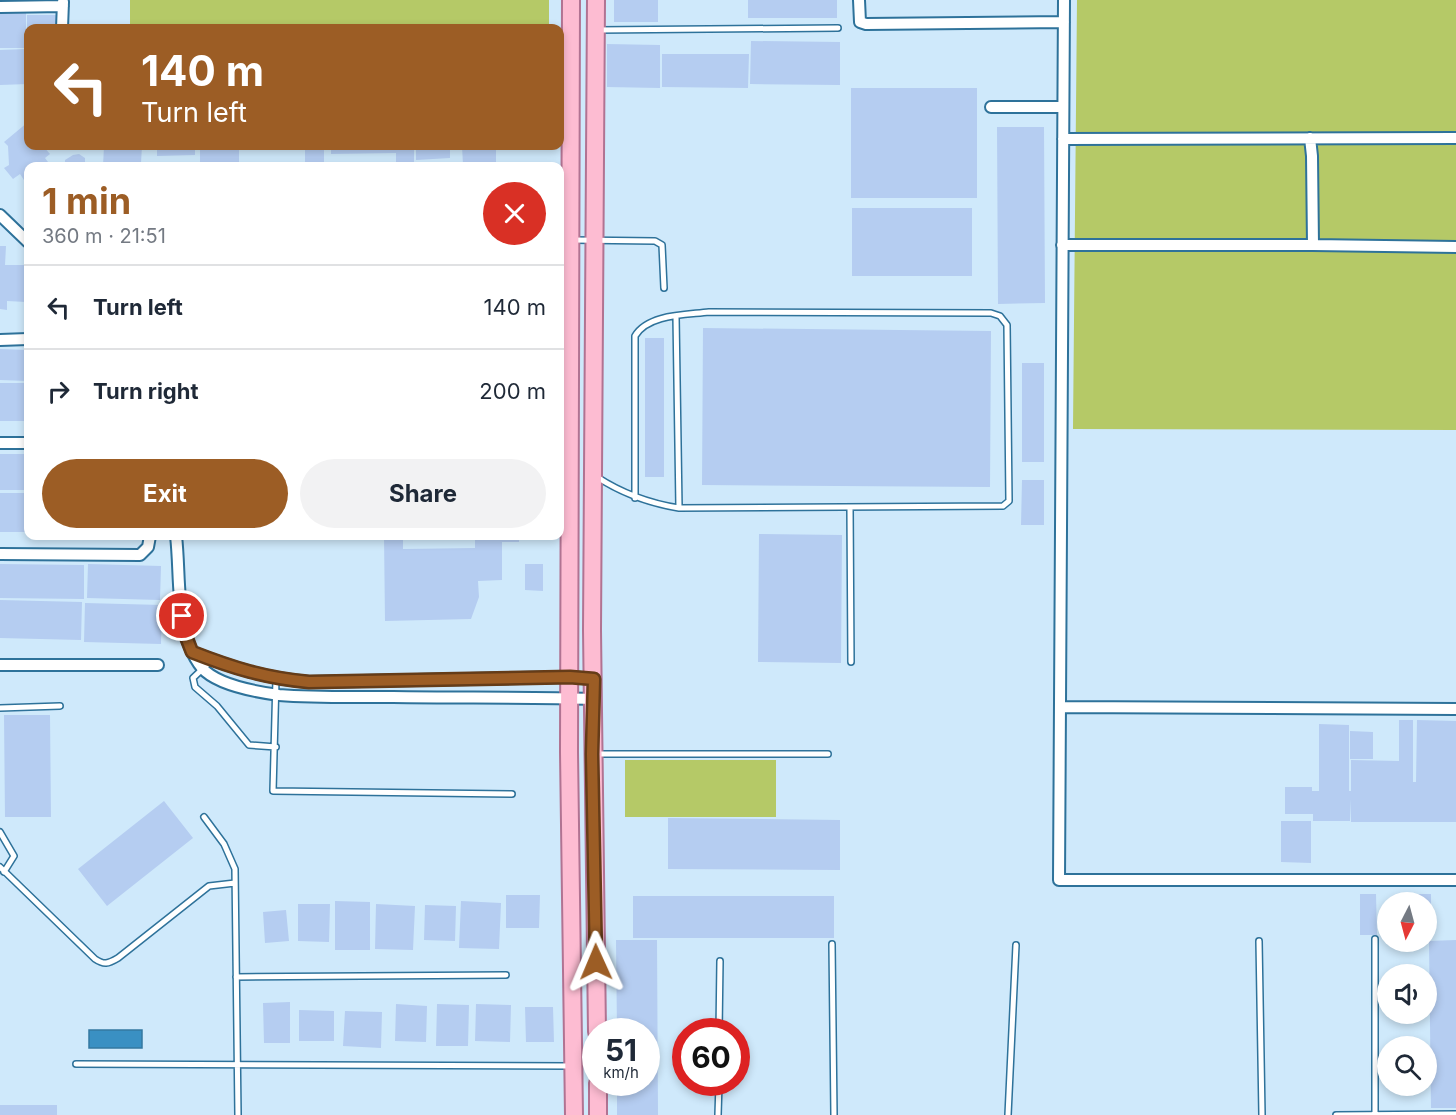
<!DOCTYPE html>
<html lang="en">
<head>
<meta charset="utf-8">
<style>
  body { margin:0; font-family:Inter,sans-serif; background:#f2f2f3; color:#1f2937; height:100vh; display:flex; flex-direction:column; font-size:22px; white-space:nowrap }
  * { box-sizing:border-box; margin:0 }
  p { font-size:20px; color:#747a83 }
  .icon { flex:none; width:33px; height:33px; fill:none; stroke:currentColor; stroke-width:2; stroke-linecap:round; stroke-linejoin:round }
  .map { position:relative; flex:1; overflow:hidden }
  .side { position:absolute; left:24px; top:162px; width:540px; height:378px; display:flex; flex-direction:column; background:#fff; border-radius:12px; box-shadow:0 3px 9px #0003 }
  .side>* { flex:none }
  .top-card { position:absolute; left:24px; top:24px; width:540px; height:126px; border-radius:12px; box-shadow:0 3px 9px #0003; background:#9c5d25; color:#fff; overflow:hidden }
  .needle { width:39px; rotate:186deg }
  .fabs { position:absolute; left:1377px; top:892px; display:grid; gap:12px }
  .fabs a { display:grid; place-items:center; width:60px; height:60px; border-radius:50%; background:#fff; box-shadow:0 3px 9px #0003; font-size:30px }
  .speed { position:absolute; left:582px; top:1018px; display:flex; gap:12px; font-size:30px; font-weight:700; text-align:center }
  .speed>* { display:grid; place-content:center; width:78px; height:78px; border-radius:50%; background:#fff; box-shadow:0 3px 9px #0003; line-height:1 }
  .speed small { font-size:15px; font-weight:400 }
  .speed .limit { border:9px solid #d22; background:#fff; color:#111 }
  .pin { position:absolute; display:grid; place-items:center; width:51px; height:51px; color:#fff; margin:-26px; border:3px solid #fff; border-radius:50%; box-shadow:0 2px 6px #0007 }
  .me { position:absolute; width:66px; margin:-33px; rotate:359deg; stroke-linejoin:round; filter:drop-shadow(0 0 4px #0008) }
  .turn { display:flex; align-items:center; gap:21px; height:126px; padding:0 18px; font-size:27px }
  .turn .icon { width:78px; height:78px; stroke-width:2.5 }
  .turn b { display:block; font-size:42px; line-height:51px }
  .round { display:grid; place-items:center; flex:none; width:63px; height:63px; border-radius:32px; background:#f2f2f3 }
  .summary { display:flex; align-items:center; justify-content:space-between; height:102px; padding:0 18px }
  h1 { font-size:36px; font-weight:700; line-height:45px; color:#9c5d25 }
  .action { display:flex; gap:12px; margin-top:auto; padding:12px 18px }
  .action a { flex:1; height:69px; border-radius:36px; background:#9c5d25; color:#fff; font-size:24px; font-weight:700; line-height:69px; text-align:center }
  .action a+a { background:#f2f2f3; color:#1f2937 }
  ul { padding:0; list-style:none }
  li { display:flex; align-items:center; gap:18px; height:84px; padding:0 18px; border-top:2px solid #e0e1e3 }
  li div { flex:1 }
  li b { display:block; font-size:22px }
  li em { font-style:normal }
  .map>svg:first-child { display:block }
  .green { fill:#b5c967 }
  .water { fill:#3a90c3; stroke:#3478a1; stroke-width:1.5 }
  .building { fill:#b5cdf1 }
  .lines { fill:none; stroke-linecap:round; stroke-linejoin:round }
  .lane-casing { stroke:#2e729a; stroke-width:8 }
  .street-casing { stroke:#2e729a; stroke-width:14 }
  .primary-casing { stroke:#b17392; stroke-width:20 }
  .lane { stroke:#fff; stroke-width:5 }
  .street { stroke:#fff; stroke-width:10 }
  .primary { stroke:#fdbcd2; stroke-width:16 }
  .route-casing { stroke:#653c18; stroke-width:15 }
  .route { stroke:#9c5d25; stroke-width:10 }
</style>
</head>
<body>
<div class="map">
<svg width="1456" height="1115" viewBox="0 0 1456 1115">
  <rect width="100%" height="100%" fill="#cfe9fb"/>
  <path class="green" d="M130 0H549V28H130Z
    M1077 0H1456V430L1073 429Z
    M625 760H776V817H625Z"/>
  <path class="water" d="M89 1030H142V1048H89Z"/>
  <path class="building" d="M614 0H658V22H614Z
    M748 0H837V18H748Z
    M0 13H26V48H0Z
    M27 15H58V28H27Z
    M751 41 840 42V85L750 84Z
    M607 44 660 45V88L607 87Z
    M26 49 28 84 0 85V50Z
    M662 54H749L748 88 662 87Z
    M851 88H977V198H851Z
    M28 122V146H43L50 154 45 158 51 166H28V186L20 174 13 179 4 168 9 165 8 146 4 142Z
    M997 127H1044L1045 303 998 304Z
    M104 146H142L141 163 135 166H103Z
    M157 146H195V155L157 156Z
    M200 146H239V166H200Z
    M299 146H324V166H305V150H299Z
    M331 146H414V162H396V153L331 154Z
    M416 146H450V158L416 160Z
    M462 146H496V165H463Z
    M79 154 85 158V166H65V160L73 155Z
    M852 208H972V276H852Z
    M0 246H6L5 265H26V302L7 301V310L0 309Z
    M703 328 991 331 990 487 702 485Z
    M645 338H664V477H645Z
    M0 349 28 350V381L0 380Z
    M1022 363H1044V462H1022Z
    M0 383H28V421H0Z
    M0 454H28V490H0Z
    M1022 480H1044V525H1021Z
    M0 493H28V532H0Z
    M759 534 842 535 841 663 758 662Z
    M384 536H403V549L475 548V536H519V542H502V580L478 581 479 597 471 619 385 621Z
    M0 564 84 565V599L0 598Z
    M88 564 161 566 160 600 87 598Z
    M525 564H543V591L525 590Z
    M0 600 82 602 81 640 0 638Z
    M85 603 162 605 161 644 84 642Z
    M4 715H50L51 817H5Z
    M1399 720H1413V782H1416L1417 720 1456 721V822H1351V799L1350 821H1313V814H1285V787H1312V791H1319V724L1349 725V791H1351V760L1399 761Z
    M1350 731 1373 732V759H1350Z
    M164 801 193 838 107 906 78 869Z
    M668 818 840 820V870L668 869Z
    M1281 821H1311V863L1281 862Z
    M1360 894H1376L1377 935H1360Z
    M1414 894H1431V935H1426V903H1414Z
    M506 895H540L539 928H506Z
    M633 896H834V938H633Z
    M335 901 370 902V950H335Z
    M461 901 501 903 499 949 459 948Z
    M298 904H330L329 942 298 941Z
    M376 904 415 906 413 950 375 949Z
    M425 905 456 906 455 941 424 940Z
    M286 910 289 941 265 943 263 912Z
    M616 940H657L658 1115H617V1083H646V1032H617Z
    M1456 940V1108H1431L1429 941Z
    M290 1002V1043H264L263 1003Z
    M396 1004 427 1006 426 1042 395 1041Z
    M437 1004 469 1005 468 1046H436Z
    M476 1004 511 1005 510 1042 475 1041Z
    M525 1007H553L554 1042H526Z
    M299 1010 334 1011V1041H299Z
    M345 1011 382 1012 381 1048 343 1046Z
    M0 1105H57V1115H0Z"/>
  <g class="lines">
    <g class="lane-casing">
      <path id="lane" d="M598 30 838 28
        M573 240 655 241 662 245 664 288
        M676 316 679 508
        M597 477C623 494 648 503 679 508L1003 506 1009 501 1007 325 1000 316 991 313 709 312C686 315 648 314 635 336V498
        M850 507 851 662
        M212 660 193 678 195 687 217 706 249 745 276 747
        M276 679 273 791 512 794
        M0 708 60 706
        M595 754H828
        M204 817 224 844 235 869 238 1115
        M0 832 14 856 4 872
        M0 867 95 959C104 965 108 964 118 958L209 886 235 883
        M1375 939V1115
        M1259 941 1262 1115
        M832 944 834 1115
        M236 977 506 975
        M719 1032 720 961
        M76 1064 572 1066
        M718 1115 719 1083
        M1008 1115 1016 945
        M1336 1115 1456 1114"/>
    </g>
    <g class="street-casing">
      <path id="street" d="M859 0 860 22 866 24 1064 22
        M1064 0 1059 880H1456
        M0 7 63 6
        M62 28 63 2
        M991 107H1063
        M1310 138 1312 156 1313 245 1456 247
        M1063 139 1456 138
        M0 215 28 242
        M1062 245H1313
        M0 340 28 339
        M0 443H28
        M176 536C181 577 174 633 202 668 217 685 257 692 279 695 316 698 355 697 393 697 460 698 527 697 594 699
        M0 554 140 555 148 547 150 536
        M192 652C233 668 265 678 309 682L570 677 594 679
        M0 665H158
        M1060 707 1456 709"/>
    </g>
    <g class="primary-casing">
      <path id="primary" d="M571 0 569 752 574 1115
        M596 0 592 630 597 1032
        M598 1083V1115"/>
    </g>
    <use href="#lane" class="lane"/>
    <use href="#street" class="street"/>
    <use href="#primary" class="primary"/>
  </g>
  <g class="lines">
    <g class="route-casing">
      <path id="route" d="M182 616 185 634 192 652C233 668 265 678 309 682L570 677 594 679 592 754 596 962"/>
    </g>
    <use href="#route" class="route"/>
  </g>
</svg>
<div class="fabs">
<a><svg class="needle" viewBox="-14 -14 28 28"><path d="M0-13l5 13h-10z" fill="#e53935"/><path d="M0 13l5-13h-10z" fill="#747a83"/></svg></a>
<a><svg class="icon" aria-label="sound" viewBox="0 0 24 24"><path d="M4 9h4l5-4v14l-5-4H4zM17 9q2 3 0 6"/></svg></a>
<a><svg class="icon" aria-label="search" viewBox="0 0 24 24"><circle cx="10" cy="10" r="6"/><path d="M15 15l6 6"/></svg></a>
</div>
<div class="speed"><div>51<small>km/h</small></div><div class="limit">60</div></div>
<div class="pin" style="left:182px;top:616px;background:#d93025"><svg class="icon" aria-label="arrive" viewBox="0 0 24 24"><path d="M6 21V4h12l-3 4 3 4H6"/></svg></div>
<svg class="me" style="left:596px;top:962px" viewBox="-20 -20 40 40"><path d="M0-17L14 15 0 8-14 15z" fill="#9c5d25" stroke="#fff" stroke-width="4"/></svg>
<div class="top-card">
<div class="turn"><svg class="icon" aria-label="left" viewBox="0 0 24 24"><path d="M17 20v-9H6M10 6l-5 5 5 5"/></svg><div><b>140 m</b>Turn left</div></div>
</div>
<section class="side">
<div class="summary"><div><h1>1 min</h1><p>360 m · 21:51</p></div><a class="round" style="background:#d93025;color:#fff"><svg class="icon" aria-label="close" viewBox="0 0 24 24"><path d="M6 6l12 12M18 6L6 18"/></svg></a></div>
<ul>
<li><svg class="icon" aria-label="left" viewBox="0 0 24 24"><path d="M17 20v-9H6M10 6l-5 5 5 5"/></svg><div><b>Turn left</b></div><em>140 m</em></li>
<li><svg class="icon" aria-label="right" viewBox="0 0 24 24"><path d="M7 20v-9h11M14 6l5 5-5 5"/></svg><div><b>Turn right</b></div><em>200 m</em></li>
</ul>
<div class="action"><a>Exit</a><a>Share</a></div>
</section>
</div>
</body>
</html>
